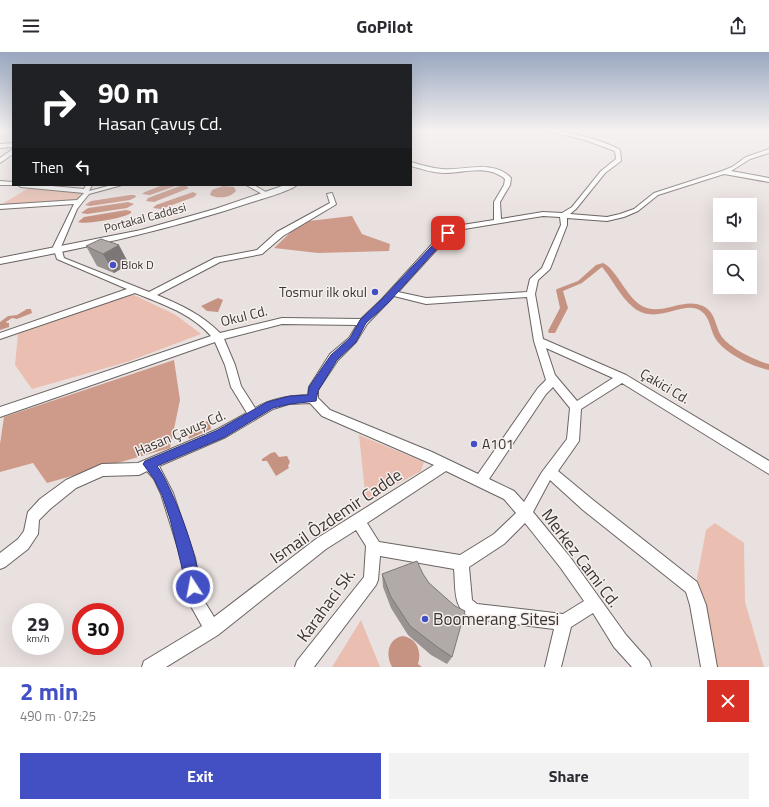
<!DOCTYPE html>
<html lang="en">
<head>
<meta charset="utf-8">
<style>
  body { margin:0; font-family:"Titillium Web",sans-serif; background:#f2f2f3; color:#2b2b33; height:100vh; display:flex; flex-direction:column; font-size:15px; white-space:nowrap }
  * { box-sizing:border-box; margin:0 }
  p { font-size:13px; color:#7c7c81 }
  .icon { flex:none; width:22px; height:22px; fill:none; stroke:currentColor; stroke-width:2; stroke-linecap:round; stroke-linejoin:round }
  .map { position:relative; height:615px; overflow:hidden }
  .side { display:flex; flex-direction:column; background:#fff; flex:1 }
  .side>* { flex:none }
  .guide { position:absolute; left:12px; top:12px; width:400px; height:122px; border-radius:0px; box-shadow:0 4px 16px #0002; background:#202124; color:#fff; overflow:hidden }
  .fabs { position:absolute; left:713px; top:146px; display:grid; gap:8px }
  .fabs a { display:grid; place-items:center; width:44px; height:44px; border-radius:0px; background:#fff; box-shadow:0 4px 16px #0002; font-size:20px }
  .speed { position:absolute; left:12px; top:551px; display:flex; gap:8px; font-size:20px; font-weight:700; text-align:center }
  .speed>* { display:grid; place-content:center; width:52px; height:52px; border-radius:50%; background:#fff; box-shadow:0 4px 16px #0002; line-height:1 }
  .speed small { font-size:10px; font-weight:400 }
  .speed .limit { border:6px solid #d22; background:#fff; color:#111 }
  .pin { position:absolute; display:grid; place-items:center; width:34px; height:34px; color:#fff; margin:-17px; border-radius:8px; box-shadow:0 2px 6px #0006 }
  .me { position:absolute; width:44px; margin:-22px; rotate:349deg; stroke-linejoin:round; filter:drop-shadow(0 0 3px #0008) }
  .turn { display:flex; align-items:center; gap:14px; height:84px; padding:0 20px; font-size:18px }
  .turn .icon { width:52px; height:52px; stroke-width:2.5 }
  .turn b { display:block; font-size:28px; line-height:34px }
  .then { display:flex; align-items:center; height:38px; padding:0 20px; background:#0003; gap:8px; font-size:15px }
  .round { display:grid; place-items:center; flex:none; width:42px; height:42px; border-radius:0px; background:#f2f2f3 }
  .headline { display:flex; align-items:center; justify-content:space-between; height:68px; padding:0 20px }
  h1 { font-size:24px; font-weight:700; line-height:30px; color:#4350c4 }
  .cta { display:flex; gap:8px; margin-top:auto; padding:8px 20px }
  .cta a { flex:1; height:46px; border-radius:0px; background:#4350c4; color:#fff; font-size:16px; font-weight:700; line-height:46px; text-align:center }
  .cta a+a { background:#f2f2f3; color:#2b2b33 }
  header { display:flex; justify-content:space-between; align-items:center; height:52px; padding:0 20px; background:#fff; font-size:18px; font-weight:700 }
  .map>svg:first-child { display:block }
  .green { fill:#eabeb0 }
  .forest { fill:#ce9a8a }
  .water { fill:#c69383 }
  .lines { fill:none; stroke-linecap:round; stroke-linejoin:round }
  .canal { fill:#c69383; fill-rule:evenodd }
  .minor-casing { stroke:#6a6462; stroke-width:2 }
  .major-casing { stroke:#6a6462; stroke-width:2 }
  .minor { fill:#fff; fill-rule:evenodd }
  .major { fill:#fff; fill-rule:evenodd }
  .wall { fill:#989290 }
  .shaded-wall { fill:#7c7776 }
  .building { fill:#b1aaa8; stroke:#7c7776 }
  .route { fill:#4350c4; stroke:#2c347f }
  .poi-dot { fill:#4350c4; stroke:#f6efec; stroke-width:1.5 }
  .labels { text-anchor:middle; stroke-width:3; stroke-linejoin:round; paint-order:stroke }
  .far-street-label { font-size:12px; fill:#383534; stroke:#f6efec }
  .far-poi-label { font-size:12px; fill:#383534; stroke:#f6efec; text-anchor:start }
  .poi-label { font-size:14px; fill:#383534; stroke:#f6efec; text-anchor:end }
  .street-label { font-size:14px; fill:#383534; stroke:#f6efec }
  .near-street-label { font-size:17px; fill:#383534; stroke:#f6efec }
  .near-poi-label { font-size:17px; fill:#383534; stroke:#f6efec; text-anchor:start }
</style>
</head>
<body>
<header><svg class="icon" aria-label="menu" viewBox="0 0 24 24"><path d="M4 6h16M4 12h16M4 18h16"/></svg>GoPilot<svg class="icon" aria-label="share" viewBox="0 0 24 24"><path d="M12 15V3M7 8l5-5 5 5M5 13v7h14v-7"/></svg></header>
<div class="map">
<svg width="769" height="615" viewBox="0 0 769 615">
  <rect width="100%" height="100%" fill="#e9e1df"/>
  <path class="green" d="M29 136 82 140 76 148 25 152 0 153Z
    M132 242 176 263 201 282 127 310 32 337 15 313 18 282Z
    M359 383 424 410 421 419 366 449Z
    M715 471 744 491 745 550 764 615H716L696 532 706 478Z
    M361 568 380 615H332Z"/>
  <path class="forest" d="M352 164 362 182 390 192 389 199 318 201 274 196 292 179 309 169Z
    M174 308 180 348 170 396 47 431 33 411 0 420V392L4 365Z"/>
  <path class="water" d="M163 133H178L150 143 142 142 145 140Z
    M180 134H186L189 136 154 150 146 149 148 146Z
    M223 134 234 135 236 139C230 146 218 147 210 143L212 138Z
    M193 140 197 142 194 145 161 157 153 156 156 153Z
    M130 143H135L136 145 130 148 90 154 85 153 91 149Z
    M128 150 134 152 127 156 87 162 81 161 88 156Z
    M126 158 131 159V161C125 166 84 173 78 170L84 165Z
    M218 246 223 248 218 260 207 259 201 254Z
    M27 257H31L32 261 17 267 12 266 6 270 7 271H9V275L0 278V270L8 264 17 263Z
    M211 367 212 369 210 372 211 377 189 387 186 380Z
    M275 400 279 405 287 404 290 410 288 414 289 416 276 424 267 409H262V407L271 401Z
    M403 584C417 586 422 600 418 612L422 615H392C385 603 388 586 403 584Z"/>
  <g class="lines">
    <path class="canal" d="M603 211C615 216 626 243 639 252 659 267 682 244 703 254 716 260 715 275 722 285 730 296 756 309 769 312V318C753 315 724 301 715 286 710 277 710 265 701 259 684 247 658 274 634 256 620 245 613 228 602 215L582 231 563 239 568 256 555 281H549L548 279 560 256 556 238 557 237 578 229 596 213Z"/>
    <g class="minor-casing">
      <path id="minor" d="M544 78C562 78 605 88 620 98L621 109 605 121 576 157 570 162 607 165 620 162 634 157 654 141 722 119 732 115 746 105 769 97V101L750 107 731 119 769 126V130L724 122 658 143 638 159 624 165 607 169 567 166V173L550 217 538 228 535 242 543 287 626 323 769 409V422L622 331 581 357 579 389 558 419 593 448 697 530 706 553 717 615H701L690 553 686 540 583 458 550 428 533 460 570 505 626 583 649 609 651 615H632L614 595 593 561 571 575 561 615H545L554 577 474 567C452 558 456 538 454 517L380 504 378 528 376 533 314 615H295L297 609 364 525 366 494 356 478 326 497 218 583 166 615H142L144 609 202 574 188 549 181 506 161 442 154 427 147 419 139 423 103 424 76 436 50 457 39 468 38 482 28 497 5 515 0 517V501L18 487 24 479 28 460 40 447 66 428 102 412 138 411 218 377 247 361 231 335 225 313 215 290 0 365V355L211 284C191 261 162 252 135 241L0 287V281L127 237 57 207 53 195 74 152 0 157V153L77 148 84 141 21 135 18 133H41L84 137 86 133H92L89 139 112 133H122L89 142 77 157 61 195 64 206 149 240 215 206 257 198 277 180 330 151 327 142 332 141 336 152 335 153 283 184 262 202 220 210 157 243C181 253 201 262 220 281L282 266 361 267 382 247 444 179 462 173 494 168V150L504 133 505 127C487 112 465 121 445 121 433 121 422 117 411 114V110C421 113 431 116 442 117 465 119 493 107 511 126L510 133 500 150 501 167 543 160 562 161 572 155 601 119 616 107 615 99 585 88ZM543 164 560 165 561 173 542 216 530 227 527 240 426 246 398 240 450 183 464 177ZM394 244 426 252 527 245 534 289 546 328 538 336 478 422 432 400 330 358 318 346V338L338 308 356 290 367 272ZM282 272 357 273 349 286 330 302 309 335 308 343C289 344 272 346 255 356L241 334 235 313 224 287ZM546 296 613 326 577 349 555 323ZM553 335 570 356 567 387 542 420 524 450 514 439 489 427 546 342ZM310 351 322 364 434 413 316 487 214 565 203 547 195 506 173 441 159 414 226 385 273 357 289 352ZM446 419 504 447 516 461 494 482 460 503 379 490 367 471ZM525 471 560 515 584 549 563 562 477 552 472 548 469 515 504 492Z
        M13 91V95L0 96V92Z
        M13 97V102L0 111V106Z
        M0 129 13 130V133H15H0Z
        M246 133H254L269 142 264 143Z"/>
    </g>
    <g class="major-casing">
      <path id="major" d="M285 133H297C290 139 262 147 252 150 169 178 85 196 0 212V206L141 178 215 157Z"/>
    </g>
    <use href="#minor" class="minor"/>
    <use href="#major" class="major"/>
  </g>
  <path class="wall" d="M86 194 129 212 114 221 97 214Z
    M382 522 452 605 447 612 431 603 408 583 391 556 383 535Z"/>
  <path class="shaded-wall" d="M119 193 129 212 114 221 103 202Z"/>
  <path class="building" d="M101 187 119 193 103 202 86 194Z
    M417 509 423 522 429 531 455 554 465 559 452 605 436 594 410 574 391 545 382 522Z"/>
  <linearGradient id="sky" x2="0" y2="1"><stop stop-color="#9aa7c0"/><stop offset="0.48" stop-color="#f5f2f1"/><stop offset="1" stop-color="#f5f2f1" stop-opacity="0"/></linearGradient>
  <rect width="769" height="164" fill="url(#sky)"/>
  <path class="route" d="M445 180 451 181 388 251 366 271 356 290 337 308 318 339 316 349 290 352 273 356 225 385 157 414C171 431 206 521 198 540L193 542 188 540 170 467 162 443 154 427 143 412 145 409 218 378 267 350 290 344 308 343 309 335 331 303 350 286 360 268 382 247Z"/>
  <g class="poi-dot">
    <circle cx="113" cy="213" r="4"/>
    <circle cx="375" cy="240" r="4"/>
    <circle cx="474" cy="392" r="4"/>
    <circle cx="425" cy="567" r="4"/>
  </g>
  <g class="labels">
    <g class="far-street-label">
      <text transform="translate(145 166) rotate(-15)" y="4">Portakal Caddesi</text>
    </g>
    <g class="far-poi-label">
      <text x="121" y="217">Blok D</text>
    </g>
    <g class="poi-label">
      <text x="367" y="245">Tosmur ilk okul</text>
      <text x="482" y="397" text-anchor="start">A101</text>
    </g>
    <g class="street-label">
      <text transform="translate(244 264) rotate(-14)" y="5">Okul Cd.</text>
      <text transform="translate(665 334) rotate(31)" y="5">Çakici Cd.</text>
      <text transform="translate(180 381) rotate(-23)" y="5">Hasan Çavuş Cd.</text>
    </g>
    <g class="near-street-label">
      <text transform="translate(336 464) rotate(-34)" y="6">Ismail Ôzdemir Cadde</text>
      <text transform="translate(581 506) rotate(53)" y="6">Merkez Cami Cd.</text>
      <text transform="translate(326 553) rotate(-54)" y="6">Karahaci Sk.</text>
    </g>
    <g class="near-poi-label">
      <text x="433" y="573">Boomerang Sitesi</text>
    </g>
  </g>
</svg>
<div class="fabs">
<a><svg class="icon" aria-label="sound" viewBox="0 0 24 24"><path d="M4 9h4l5-4v14l-5-4H4zM17 9q2 3 0 6"/></svg></a>
<a><svg class="icon" aria-label="search" viewBox="0 0 24 24"><circle cx="10" cy="10" r="6"/><path d="M15 15l6 6"/></svg></a>
</div>
<div class="speed"><div>29<small>km/h</small></div><div class="limit">30</div></div>
<div class="pin" style="left:448px;top:181px;background:#d93025"><svg class="icon" aria-label="arrive" viewBox="0 0 24 24"><path d="M6 21V4h12l-3 4 3 4H6"/></svg></div>
<svg class="me" style="left:193px;top:535px" viewBox="-20 -20 40 40"><circle r="17" fill="#4350c4" stroke="#fff" stroke-width="3"/><path d="M0-11L8 9 0 5-8 9z" fill="#fff"/></svg>
<div class="guide">
<div class="turn"><svg class="icon" aria-label="right" viewBox="0 0 24 24"><path d="M7 20v-9h11M14 6l5 5-5 5"/></svg><div><b>90 m</b>Hasan Çavuş Cd.</div></div>
<div class="then">Then<svg class="icon" aria-label="left" viewBox="0 0 24 24"><path d="M17 20v-9H6M10 6l-5 5 5 5"/></svg></div>
</div>
</div>
<section class="side">
<div class="headline"><div><h1>2 min</h1><p>490 m · 07:25</p></div><a class="round" style="background:#d93025;color:#fff"><svg class="icon" aria-label="close" viewBox="0 0 24 24"><path d="M6 6l12 12M18 6L6 18"/></svg></a></div>
<div class="cta"><a>Exit</a><a>Share</a></div>
</section>
</body>
</html>
